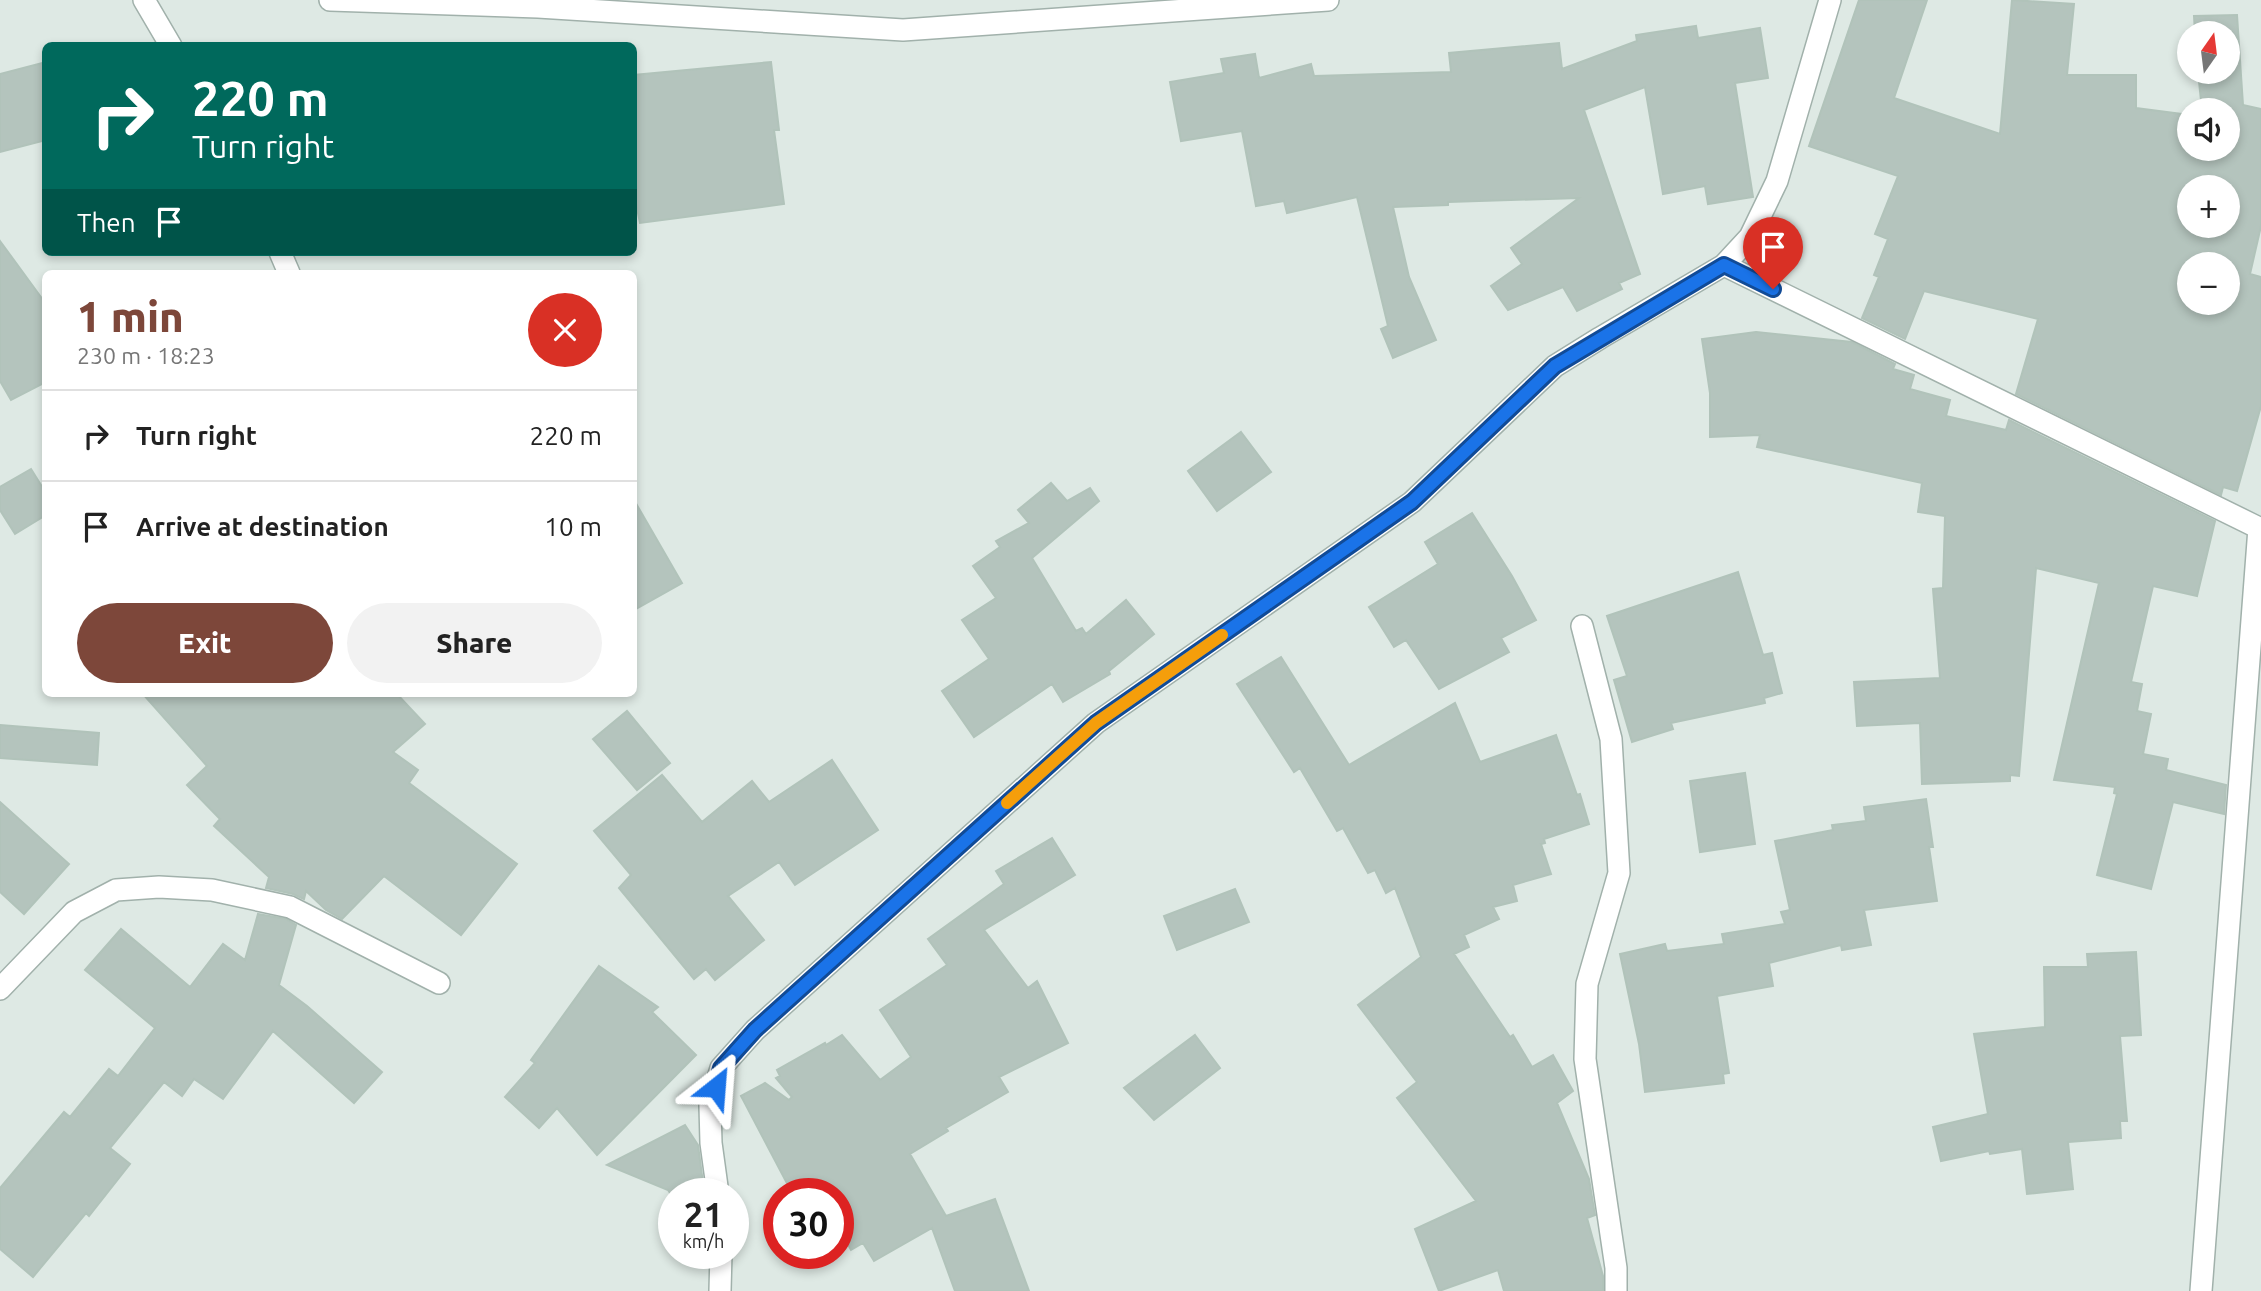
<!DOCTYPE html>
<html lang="en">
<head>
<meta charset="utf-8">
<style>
  body { margin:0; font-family:Ubuntu,sans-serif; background:#f2f2f2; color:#222; height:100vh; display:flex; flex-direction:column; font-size:26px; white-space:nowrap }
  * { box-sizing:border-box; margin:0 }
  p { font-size:23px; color:#767676 }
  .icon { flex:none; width:38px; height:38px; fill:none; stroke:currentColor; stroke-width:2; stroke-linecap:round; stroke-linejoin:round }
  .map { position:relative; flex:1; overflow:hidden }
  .sheet { position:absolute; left:42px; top:270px; width:595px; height:427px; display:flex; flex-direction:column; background:#fff; border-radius:10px; box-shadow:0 4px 10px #0003 }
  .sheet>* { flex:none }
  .guide { position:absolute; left:42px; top:42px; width:595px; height:214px; border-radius:10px; box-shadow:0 4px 10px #0003; background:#00695c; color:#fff; overflow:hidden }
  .needle { width:46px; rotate:14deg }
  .controls { position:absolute; left:2177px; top:21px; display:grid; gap:14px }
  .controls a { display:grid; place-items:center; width:63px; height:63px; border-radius:50%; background:#fff; box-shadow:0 4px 10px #0003; font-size:35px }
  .speed { position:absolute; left:658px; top:1178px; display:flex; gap:14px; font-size:35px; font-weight:700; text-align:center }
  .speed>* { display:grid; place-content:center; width:91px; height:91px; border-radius:50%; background:#fff; box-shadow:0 4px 10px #0003; line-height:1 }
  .speed small { font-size:18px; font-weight:400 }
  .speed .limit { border:10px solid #d22; background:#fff; color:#111 }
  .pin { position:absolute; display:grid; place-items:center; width:60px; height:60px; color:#fff; margin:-72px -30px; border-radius:50% 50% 50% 0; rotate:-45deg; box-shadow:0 0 7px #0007 }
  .pin .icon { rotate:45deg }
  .me { position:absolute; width:77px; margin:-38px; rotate:28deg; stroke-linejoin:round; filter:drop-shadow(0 0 5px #0008) }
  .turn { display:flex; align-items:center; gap:24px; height:147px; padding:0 35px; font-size:32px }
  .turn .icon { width:91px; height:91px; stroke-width:2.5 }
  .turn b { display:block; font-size:49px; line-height:60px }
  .then { display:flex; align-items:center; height:66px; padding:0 35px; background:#0003; gap:14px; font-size:26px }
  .round { display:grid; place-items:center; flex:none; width:74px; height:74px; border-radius:37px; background:#f2f2f2 }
  .overview { display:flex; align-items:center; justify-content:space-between; height:119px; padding:0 35px }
  h1 { font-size:42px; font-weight:800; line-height:52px; color:#7d473a }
  .primary-button { display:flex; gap:14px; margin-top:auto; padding:14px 35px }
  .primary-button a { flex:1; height:80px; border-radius:42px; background:#7d473a; color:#fff; font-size:28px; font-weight:800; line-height:80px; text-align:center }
  .primary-button a+a { background:#f2f2f2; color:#222 }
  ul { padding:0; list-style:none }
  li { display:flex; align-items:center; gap:21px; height:91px; padding:0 35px; border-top:2px solid #e0e0e0 }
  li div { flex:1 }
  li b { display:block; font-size:26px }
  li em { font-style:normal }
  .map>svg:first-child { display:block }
  .building { fill:#b4c4bd; stroke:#b1c3ba; stroke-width:2; fill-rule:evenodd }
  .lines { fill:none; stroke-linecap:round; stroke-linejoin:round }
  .minor-casing { stroke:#a1b1ab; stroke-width:24 }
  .minor { stroke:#fff; stroke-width:21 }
  .route-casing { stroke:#114b97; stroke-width:18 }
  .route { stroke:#1a73e8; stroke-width:12 }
  .slow { stroke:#f59e0b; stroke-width:12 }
</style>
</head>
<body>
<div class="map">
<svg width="2261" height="1291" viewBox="0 0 2261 1291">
  <rect width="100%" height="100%" fill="#dee9e4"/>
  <path class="building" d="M1859 0H1927L1894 98 2000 134 2012 0 2074 4 2067 75H2136V108L2189 115V149H2228V110H2202L2198 72H2228V33H2195L2194 16 2237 15 2243 105 2261 109V226L2250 274 2261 277V406L2237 491 2223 487 2221 495 2016 394 2038 319 1924 291 1905 339 1862 318 1879 277 1874 275 1888 239 1875 234 1898 176 1809 146ZM2189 187H2228V226H2189ZM2189 264H2228V303H2189Z
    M1696 26 1698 38 1760 28 1768 78 1735 83 1753 197 1708 204 1705 186 1663 194 1645 87 1584 110 1640 274 1619 283 1622 289 1577 311 1563 287 1508 310 1491 286 1522 264 1511 248 1579 198 1448 202V205L1393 207 1409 277 1436 340 1393 358 1381 329 1388 326 1357 197 1287 213 1284 201 1256 206 1242 131 1181 141 1170 82 1224 73 1221 59 1255 54 1259 78 1311 64 1314 76 1451 72 1449 53 1559 43 1562 69 1637 41 1636 35Z
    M46 62V140L0 152V74Z
    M771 62 779 130H774L784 204 640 223 634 194V75Z
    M0 241 46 304V382L11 400 0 381Z
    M1756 332 1852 342 1895 364 1893 369 1914 375 1910 389 1950 400 1946 416 2006 430 2009 420 2215 521 2197 596 2153 586 2131 682 2142 684 2137 711 2151 714 2143 754 2168 759 2166 770 2226 785 2224 814 2173 802 2151 889 2097 875 2117 794 2114 793 2115 787 2054 780 2099 583 2036 568 2019 776 2010 775V781L1922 784 1920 723 1857 726 1854 682 1940 678 1933 589 1943 588 1945 516 1918 512 1922 483 1757 447 1760 435 1710 437V393L1702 339Z
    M1241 432 1271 472 1217 511 1188 471Z
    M31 469 46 493V515L15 534 0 510V487Z
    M1051 483 1067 501 1090 488 1099 501 1032 558 1076 631 1082 628 1086 634 1126 600 1154 634 1109 671 1110 674 1063 702 1052 684 974 737 942 691 989 659 962 620 996 598 973 566 1000 547 996 541 1029 523 1018 510Z
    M634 500 682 583 634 610Z
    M1472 513 1512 576 1536 620 1501 638 1509 652 1439 689 1406 640 1394 647 1369 607 1438 564 1425 542Z
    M1738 572 1763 655 1772 653 1782 693 1764 698 1765 703 1671 723 1673 729 1632 742 1614 680 1627 676 1607 616Z
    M1281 657 1349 765 1455 703 1480 762 1556 735 1577 795 1580 794 1589 824 1544 839 1545 843 1541 844 1551 874 1513 885 1517 901 1493 907 1499 919 1464 935 1469 947 1454 954 1510 1037 1513 1035 1532 1067 1553 1055 1573 1091 1557 1103 1589 1179 1595 1215 1587 1218 1603 1276V1291H1504L1498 1270 1439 1291 1415 1229 1476 1201 1397 1098 1417 1082 1358 1005 1421 957 1395 888 1386 893 1375 870 1368 873 1343 828 1337 831 1300 768 1294 772 1237 684Z
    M142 693H396L425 724 393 752 418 770 409 783 517 864 461 935 384 876 342 919 326 910 306 891 304 899 293 894 266 888 269 877 214 826 220 819 187 785 207 766Z
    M627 711 670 763 637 790 593 739Z
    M0 725 99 733 97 765 0 758Z
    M832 760 878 830 795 885 779 862 728 896 764 940 715 980 706 969 694 979 619 888 631 875 594 831 662 775 702 822 752 781 769 802Z
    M1745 773 1755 844 1700 852 1690 781Z
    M1926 799 1933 847H1929L1937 901 1864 910 1871 945 1842 950 1841 945 1769 963 1773 986 1717 996 1729 1073 1723 1074 1724 1083 1645 1092 1639 1044 1620 954 1665 944 1667 951 1724 944 1722 934 1785 924 1781 912 1790 910 1775 841 1833 830 1832 825 1866 821 1864 807Z
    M0 802 69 864 24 914 0 892Z
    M1052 838 1075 875 984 930 1028 988 1037 981 1068 1043 999 1077 1008 1092 946 1128 948 1131 910 1154 946 1216 995 1199 1029 1291H955L932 1228 874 1261 863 1243 851 1250 838 1227V1194H819L811 1181 791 1191 741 1096 765 1083 789 1100 792 1097 776 1078 780 1076 777 1070 825 1043 826 1045 842 1035 880 1080 911 1057 880 1010 947 965 928 939 1004 884 996 871Z
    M1235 889 1249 922 1177 950 1164 916Z
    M258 914 286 919 296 925 279 985 307 1006 382 1072 354 1103 273 1031 223 1099 194 1079 182 1096 164 1082 110 1148 130 1164 89 1216 86 1213 33 1277 0 1249V1188L64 1112 70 1117 109 1069 118 1076 155 1028 85 970 121 929 190 987 223 944 245 960Z
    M2136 952 2141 1035 2120 1036 2127 1121H2120L2121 1138 2068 1142 2073 1189 2027 1194 2022 1149 1990 1154 1989 1151 1941 1161 1933 1127 1988 1114 1974 1034 2045 1027 2044 967H2088L2087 954Z
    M599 966 658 1007 652 1012 696 1055 597 1155 557 1108 539 1128 505 1097 535 1063 531 1060Z
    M1195 1035 1220 1068 1154 1120 1124 1088Z
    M685 1125 698 1145 703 1183 686 1194H674V1199L668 1190 607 1165Z"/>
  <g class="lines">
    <g class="minor-casing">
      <path id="minor" d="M144 0 171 46
        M330 0 538 7 903 30 1328 0
        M280 252 289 273
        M1724 265 2261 529
        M1582 626 1611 739 1619 873 1587 984 1585 1059 1616 1268V1291
        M0 989 74 912 116 890 159 887 212 890 290 907 439 983
        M718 1194 711 1143 710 1106 721 1068 755 1030 1096 723 1412 502 1555 366 1600 338 1724 265 1750 237 1777 181 1830 0
        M720 1291 721 1253
        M2201 1291 2259 528"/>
    </g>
    <use href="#minor" class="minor"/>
  </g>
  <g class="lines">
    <g class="route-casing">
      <path id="route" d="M716 1087 721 1068 755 1030 1096 723 1412 502 1555 366 1724 265 1773 289"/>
    </g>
    <use href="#route" class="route"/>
    <path class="slow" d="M1007 803 1096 723 1222 635"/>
  </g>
</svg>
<div class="controls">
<a><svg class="needle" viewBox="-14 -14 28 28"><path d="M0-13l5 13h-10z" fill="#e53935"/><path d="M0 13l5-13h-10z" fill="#767676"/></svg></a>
<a><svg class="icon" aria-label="sound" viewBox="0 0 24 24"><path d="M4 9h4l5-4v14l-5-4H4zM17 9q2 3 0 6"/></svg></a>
<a>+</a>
<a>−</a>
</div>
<div class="speed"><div>21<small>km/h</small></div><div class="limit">30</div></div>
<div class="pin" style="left:1773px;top:289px;background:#d93025"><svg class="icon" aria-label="arrive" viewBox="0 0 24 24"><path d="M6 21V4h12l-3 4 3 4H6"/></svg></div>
<svg class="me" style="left:716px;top:1087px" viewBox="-20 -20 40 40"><path d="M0-17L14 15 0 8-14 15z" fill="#1a73e8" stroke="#fff" stroke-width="4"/></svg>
<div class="guide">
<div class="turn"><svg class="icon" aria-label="right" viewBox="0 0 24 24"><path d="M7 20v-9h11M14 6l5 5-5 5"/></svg><div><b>220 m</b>Turn right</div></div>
<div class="then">Then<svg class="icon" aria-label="arrive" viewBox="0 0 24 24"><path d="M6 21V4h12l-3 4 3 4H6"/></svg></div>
</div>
<section class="sheet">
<div class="overview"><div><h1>1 min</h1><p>230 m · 18:23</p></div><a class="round" style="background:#d93025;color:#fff"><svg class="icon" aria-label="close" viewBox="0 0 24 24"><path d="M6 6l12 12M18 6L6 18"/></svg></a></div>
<ul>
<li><svg class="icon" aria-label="right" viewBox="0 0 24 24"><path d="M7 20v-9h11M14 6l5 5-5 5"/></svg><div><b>Turn right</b></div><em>220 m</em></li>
<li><svg class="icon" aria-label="arrive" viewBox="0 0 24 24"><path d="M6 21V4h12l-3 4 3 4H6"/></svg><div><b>Arrive at destination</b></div><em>10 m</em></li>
</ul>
<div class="primary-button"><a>Exit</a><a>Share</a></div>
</section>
</div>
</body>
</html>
